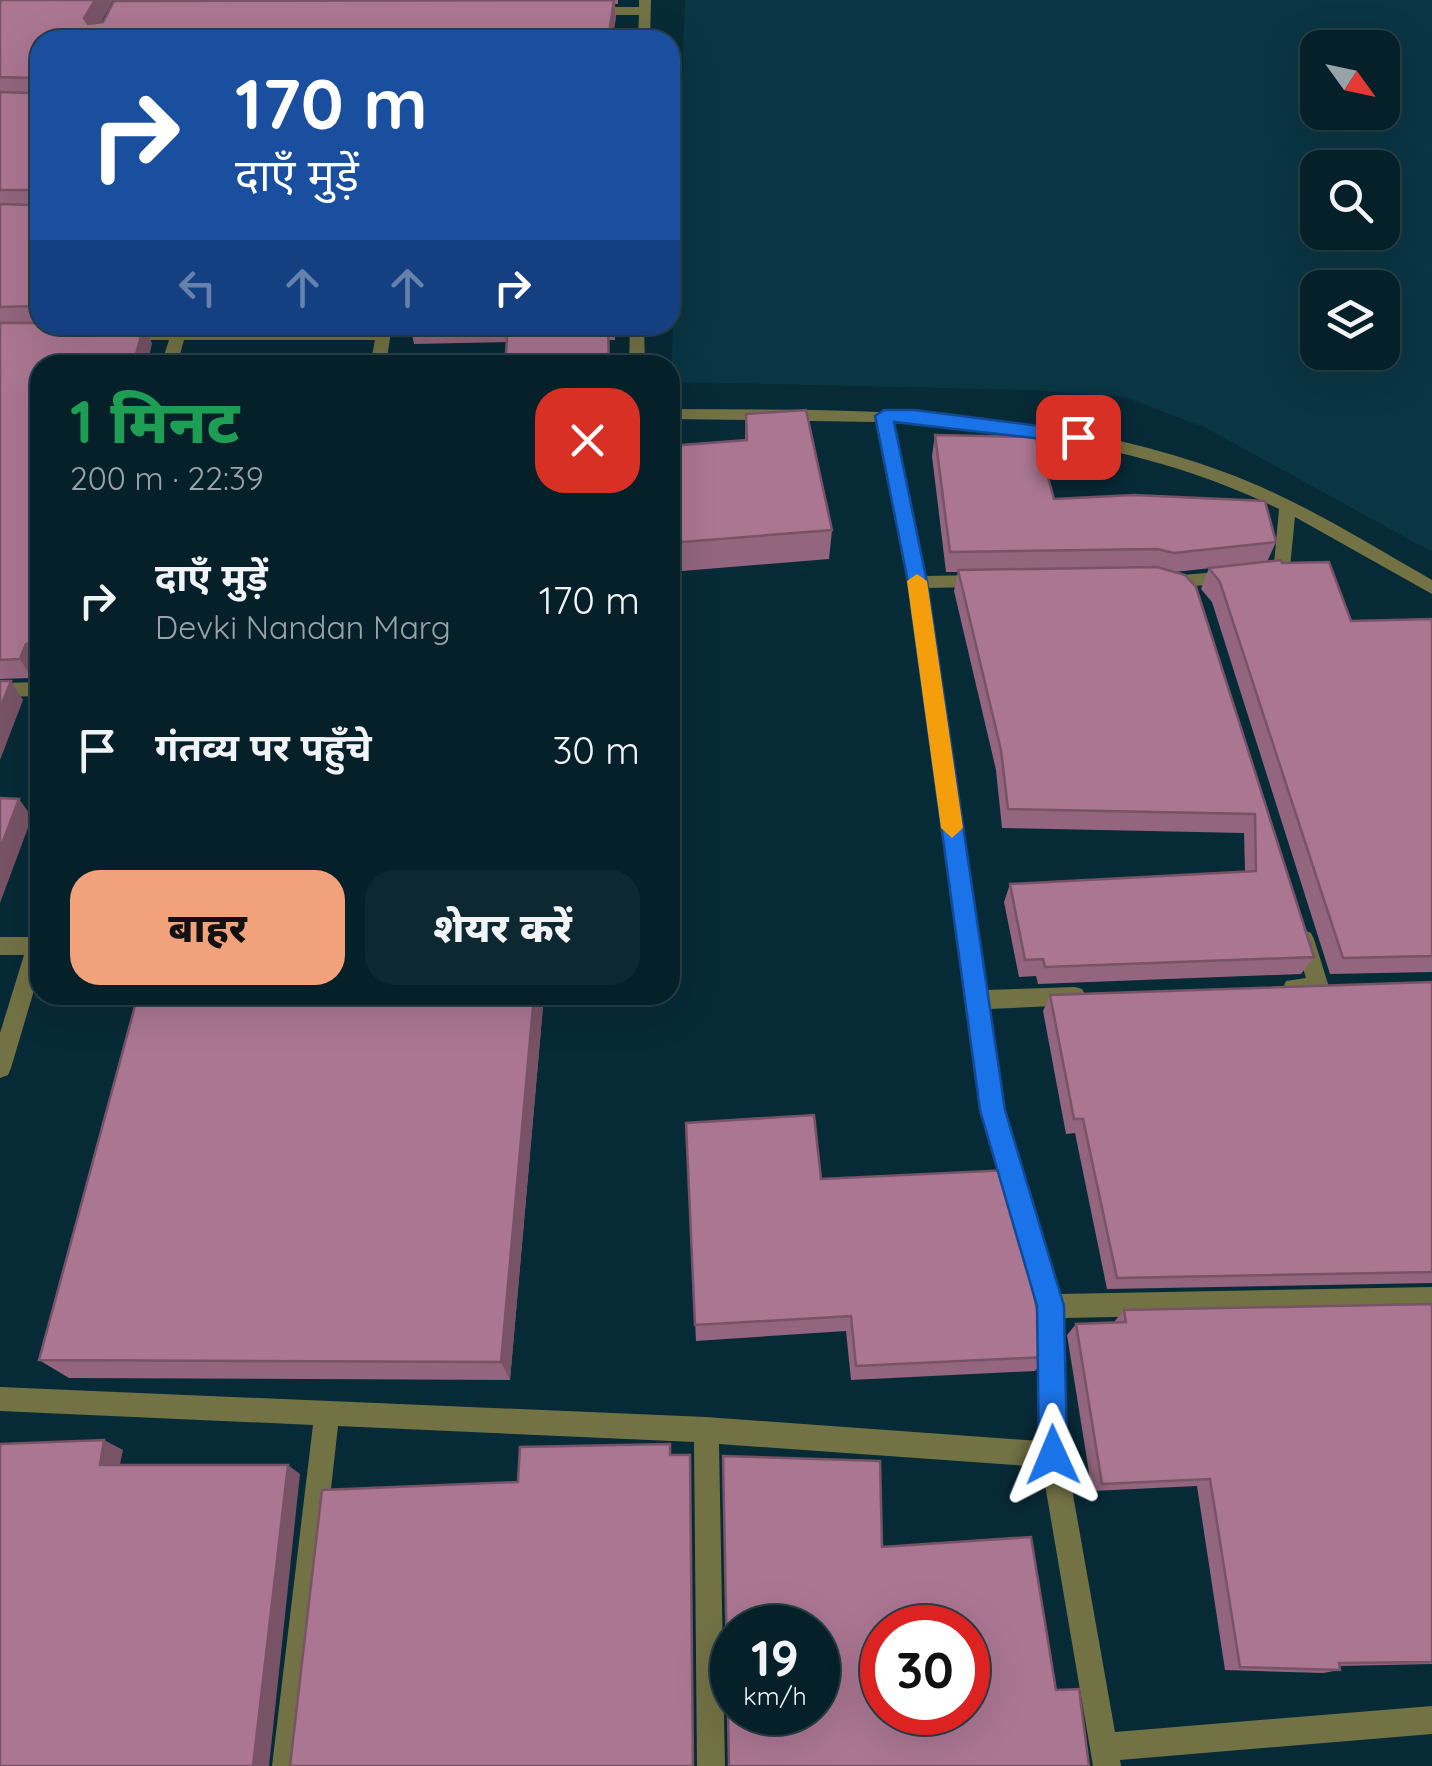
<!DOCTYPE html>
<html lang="hi">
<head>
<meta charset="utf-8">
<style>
  body { margin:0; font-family:Quicksand,"Noto Sans Devanagari",sans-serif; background:#0e2831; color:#f1f3f6; height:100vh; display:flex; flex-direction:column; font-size:38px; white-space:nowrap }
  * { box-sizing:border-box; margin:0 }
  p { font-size:32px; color:#97a3a8 }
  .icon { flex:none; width:55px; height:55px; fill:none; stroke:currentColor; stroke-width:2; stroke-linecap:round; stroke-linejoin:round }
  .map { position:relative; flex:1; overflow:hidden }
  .sheet { position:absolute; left:30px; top:355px; width:650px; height:650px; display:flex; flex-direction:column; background:#052029; border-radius:30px; box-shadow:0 10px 40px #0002,0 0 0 2px #263e46 }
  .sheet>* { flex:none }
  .guide { position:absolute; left:30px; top:30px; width:650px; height:305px; border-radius:30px; box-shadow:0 10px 40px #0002,0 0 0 2px #263e46; background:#1a4fa0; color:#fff; overflow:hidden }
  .needle { width:65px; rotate:123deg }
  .controls { position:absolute; left:1300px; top:30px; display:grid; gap:20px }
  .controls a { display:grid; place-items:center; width:100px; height:100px; border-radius:20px; background:#052029; box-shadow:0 10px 40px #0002,0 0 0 2px #263e46; font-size:50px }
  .speed { position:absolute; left:710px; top:1605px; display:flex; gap:20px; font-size:50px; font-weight:700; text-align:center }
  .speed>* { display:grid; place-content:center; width:130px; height:130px; border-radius:50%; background:#052029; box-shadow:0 10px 40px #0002,0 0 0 2px #263e46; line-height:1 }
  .speed small { font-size:25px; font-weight:400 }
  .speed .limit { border:15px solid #d22; background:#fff; color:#111 }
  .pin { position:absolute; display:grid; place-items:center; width:85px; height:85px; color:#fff; margin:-42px; border-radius:20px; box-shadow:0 5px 15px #0006 }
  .me { position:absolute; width:110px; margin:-55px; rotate:359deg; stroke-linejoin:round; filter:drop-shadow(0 0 8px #0008) }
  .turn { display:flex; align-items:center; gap:35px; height:210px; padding:0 40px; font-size:45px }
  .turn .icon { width:130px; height:130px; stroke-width:2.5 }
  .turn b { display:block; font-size:70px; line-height:85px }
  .lanes { display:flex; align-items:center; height:95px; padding:0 40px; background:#0003; justify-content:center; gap:50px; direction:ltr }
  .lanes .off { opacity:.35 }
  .round { display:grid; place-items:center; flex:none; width:105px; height:105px; border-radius:30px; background:#0e2831 }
  .headline { display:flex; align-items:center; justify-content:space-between; height:170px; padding:0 40px }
  h1 { font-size:60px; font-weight:800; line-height:75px; color:#1e9e55 }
  .action { display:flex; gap:20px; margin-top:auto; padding:20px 40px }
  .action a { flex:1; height:115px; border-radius:30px; background:#f1a27b; color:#111; font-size:40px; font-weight:800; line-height:115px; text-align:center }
  .action a+a { background:#0e2831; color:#f1f3f6 }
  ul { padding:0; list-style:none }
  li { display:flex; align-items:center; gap:30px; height:150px; padding:0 40px }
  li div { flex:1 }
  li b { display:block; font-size:38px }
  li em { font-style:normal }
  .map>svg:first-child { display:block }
  .built { fill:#0a3543; fill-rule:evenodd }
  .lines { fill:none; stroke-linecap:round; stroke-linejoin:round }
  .street { fill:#737245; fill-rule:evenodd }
  .wall { fill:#93657e }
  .shaded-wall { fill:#785366 }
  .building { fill:#ab7692; stroke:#785366; stroke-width:2.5; fill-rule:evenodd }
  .route { fill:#1a73e8; stroke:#114b97; stroke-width:2.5 }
  .slow { fill:#f59e0b }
</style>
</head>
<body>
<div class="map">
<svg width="1432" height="1766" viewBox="0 0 1432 1766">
  <rect width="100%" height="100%" fill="#072a37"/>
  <path class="built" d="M685 0H1432V552L1206 428 1125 397 1029 390 671 382ZM1318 48H1382V112H1318ZM1318 168H1382V232H1318ZM1318 288H1382V352H1318Z"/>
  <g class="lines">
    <path class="street" d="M639 0H651L650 40H638L639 15H591L585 11 591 7H639Z
      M378 325H392L386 365H370L375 340H184L177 365H161L169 340H122L115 335 122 330H377Z
      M630 325H644L645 365H629Z
      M670 409C856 410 1048 406 1224 472 1298 499 1364 541 1432 580V594L1295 517 1290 567 1288 571 1264 580 1255 574 1258 570 1274 564 1279 509C1158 450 1026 430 892 423L924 576 979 575 988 581 979 587 926 588 986 990 1075 987 1082 989 1086 996 1082 1003 1075 1005 989 1009 1004 1110 1059 1294 1432 1287V1311L1063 1318 1066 1455 1115 1732 1432 1706V1734L1120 1760 1121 1766H1093L1042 1467 719 1444 725 1766H697L694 1442 338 1426 300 1766H272L313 1425 0 1411V1387L706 1417 1040 1441 1039 1306 982 1110 908 582 876 422 670 419Z
      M1230 571 1239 577 1230 583 1170 588 1161 582 1170 576Z
      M40 682V696L0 697V683Z
      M40 927V970L11 1068 8 1075 0 1078V1033L24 955H0V937H29L33 930Z
      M1304 930 1311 933 1314 939 1329 987 1326 994C1314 998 1298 999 1286 995L1283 988 1286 981 1306 978 1294 939 1297 933Z"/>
  </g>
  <path class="wall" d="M0 0H113L101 22H103L114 1 618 0V4H615L616 19 40 40V325H150H145L152 344 40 365V663H38L32 678 0 679Z
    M410 325H615V340L414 344Z
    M746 414 832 530 829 559 670 572V446L745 440Z
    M935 435 1041 470 1054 499 1276 542 1267 562 1282 563 1351 621 1432 619V972L1330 974 1212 602 1201 589 1209 568 1220 567 1175 572 1314 957 1301 974 1038 984 1036 976 1019 977 1004 902 1010 884 1245 871 1244 833 1002 828 996 770 954 591 958 572H946L932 456Z
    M1432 982V1283L1107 1289 1075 1133 1066 1134 1043 1011 1050 995Z
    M138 995H544L510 1380 69 1378 39 1360Z
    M686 1123 821 1179 1046 1357 1035 1371 851 1380 846 1331 696 1341Z
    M1432 1304V1664L1339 1666 1340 1670 1323 1673 1225 1670 1197 1486 1092 1491 1067 1335 1076 1324 1114 1322 1124 1310Z"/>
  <path class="shaded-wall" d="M95 0H113L92 38 84 18Z
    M614 0 616 19 612 40H608Z
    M144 325 152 344 147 365H133Z
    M26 644 38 663 32 678 20 659Z
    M11 681 23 700 0 760V708Z
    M19 799 32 817 0 903V849Z
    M534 995H544L510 1380 501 1362Z
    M104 1440 123 1450 118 1474 100 1465Z
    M288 1465 300 1474 269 1766H253Z"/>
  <path class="building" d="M0 0H95L84 18 88 24 103 22 114 1 614 0 608 40H40V306L0 307V204L31 205 35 193 31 190H0V92L32 93 36 82 32 78 0 77Z
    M0 323H40V325H144L133 365H40V643L26 644 20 659 0 660Z
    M508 325H608L609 365H505Z
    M806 410 832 530 670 543V446L747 440 746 414Z
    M935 435 1036 437 1041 470H1046L1054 499 1134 495 1265 501 1276 542 1174 553 1157 549 950 552Z
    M1281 560 1282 563 1329 562 1351 621 1432 619V956L1343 958 1220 582 1209 568Z
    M1157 567 1185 575 1196 587 1314 957 1045 967 1043 959 1025 960 1010 884 1256 871 1255 814 1008 809 1001 750 958 570Z
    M0 681H11L0 708Z
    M0 798 19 799 0 849Z
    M1432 982V1272L1117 1278 1083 1119H1074L1050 995Z
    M138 995H534L501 1362 39 1360Z
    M814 1115 821 1179 1010 1170 1046 1357 856 1366 851 1316 695 1325 686 1123Z
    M1432 1304V1662L1339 1663 1340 1670 1240 1667 1210 1479 1102 1484 1076 1324 1126 1322 1124 1310Z
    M104 1440 100 1465H288L253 1766H0V1444Z
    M670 1444V1455H690L693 1766H290L322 1490 518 1482 520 1447Z
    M723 1456 880 1461 882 1547 1031 1537 1056 1690 1079 1689 1089 1766H729ZM732 1628H818V1712H732ZM882 1628H968V1712H882Z"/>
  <path class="route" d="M884 410H915L1078 431 1087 437 1078 443 894 422 927 582 1005 1110 1064 1306 1067 1455 1063 1465 1053 1470 1043 1465 1039 1455 1037 1306 980 1110 908 582 875 416Z"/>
  <path class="slow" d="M917 574 927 581 963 828 952 838 941 828 907 581Z"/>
</svg>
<div class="controls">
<a><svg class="needle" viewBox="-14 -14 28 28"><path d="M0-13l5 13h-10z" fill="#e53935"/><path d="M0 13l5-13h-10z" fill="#97a3a8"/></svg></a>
<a><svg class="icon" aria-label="search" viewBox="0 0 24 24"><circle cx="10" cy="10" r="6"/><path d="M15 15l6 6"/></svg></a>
<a><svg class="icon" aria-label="layers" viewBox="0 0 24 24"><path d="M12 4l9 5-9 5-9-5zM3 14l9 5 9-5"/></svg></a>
</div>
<div class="speed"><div>19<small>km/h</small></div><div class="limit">30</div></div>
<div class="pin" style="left:1078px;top:437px;background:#d93025"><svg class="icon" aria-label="arrive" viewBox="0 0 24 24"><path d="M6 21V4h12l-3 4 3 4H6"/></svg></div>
<svg class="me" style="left:1053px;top:1455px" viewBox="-20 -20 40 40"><path d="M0-17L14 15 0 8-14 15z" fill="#1a73e8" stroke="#fff" stroke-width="4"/></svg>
<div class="guide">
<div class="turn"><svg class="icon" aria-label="right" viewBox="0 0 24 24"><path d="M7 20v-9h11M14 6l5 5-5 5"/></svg><div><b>170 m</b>दाएँ मुड़ें</div></div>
<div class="lanes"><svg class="icon off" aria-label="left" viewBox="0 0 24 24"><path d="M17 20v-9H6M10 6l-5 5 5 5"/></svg><svg class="icon off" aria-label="ahead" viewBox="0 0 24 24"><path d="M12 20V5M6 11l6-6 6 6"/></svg><svg class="icon off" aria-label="ahead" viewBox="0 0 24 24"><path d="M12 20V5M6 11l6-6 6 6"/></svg><svg class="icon" aria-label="right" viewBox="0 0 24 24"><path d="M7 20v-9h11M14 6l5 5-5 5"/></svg></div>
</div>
<section class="sheet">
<div class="headline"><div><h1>1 मिनट</h1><p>200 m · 22:39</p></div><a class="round" style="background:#d93025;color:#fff"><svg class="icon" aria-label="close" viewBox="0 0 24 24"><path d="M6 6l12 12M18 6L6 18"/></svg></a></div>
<ul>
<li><svg class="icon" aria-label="right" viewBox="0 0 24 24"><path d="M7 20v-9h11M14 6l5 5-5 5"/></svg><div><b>दाएँ मुड़ें</b><p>Devki Nandan Marg</p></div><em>170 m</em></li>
<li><svg class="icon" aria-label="arrive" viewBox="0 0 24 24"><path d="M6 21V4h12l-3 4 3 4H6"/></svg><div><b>गंतव्य पर पहुँचे</b></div><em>30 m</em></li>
</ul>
<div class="action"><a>बाहर</a><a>शेयर करें</a></div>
</section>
</div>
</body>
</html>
